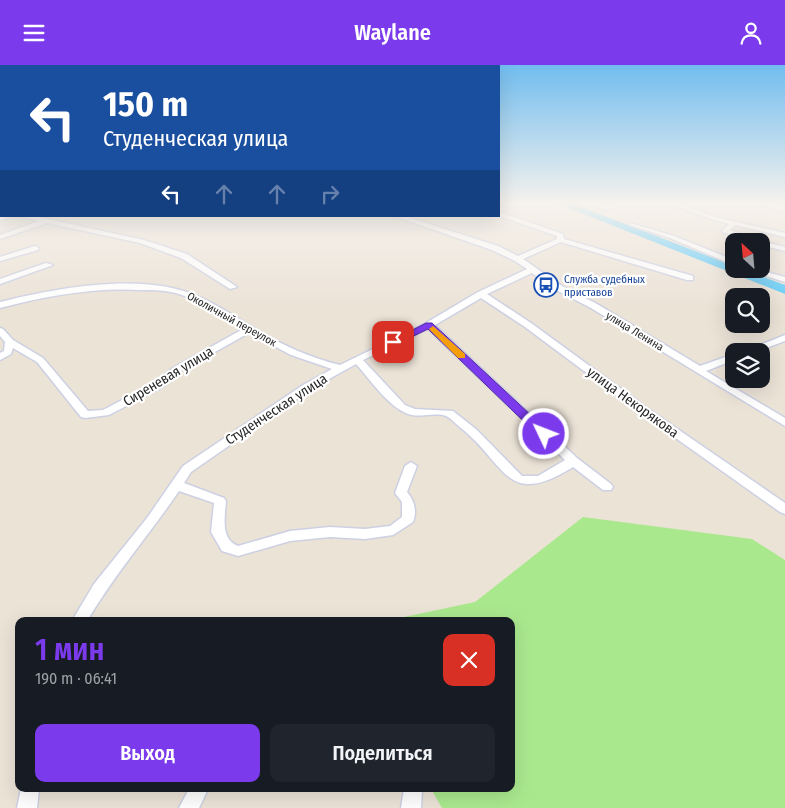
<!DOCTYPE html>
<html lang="ru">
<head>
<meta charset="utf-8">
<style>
  body { margin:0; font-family:"Fira Sans Condensed",sans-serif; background:#20242c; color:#f1f3f6; height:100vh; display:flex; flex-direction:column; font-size:19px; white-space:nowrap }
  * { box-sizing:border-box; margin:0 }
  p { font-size:16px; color:#9ea1a6 }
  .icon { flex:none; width:28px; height:28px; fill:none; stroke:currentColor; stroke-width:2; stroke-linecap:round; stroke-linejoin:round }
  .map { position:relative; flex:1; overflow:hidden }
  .panel { position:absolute; left:15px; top:552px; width:500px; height:175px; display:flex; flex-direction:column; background:#171b24; border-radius:10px; box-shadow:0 5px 20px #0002 }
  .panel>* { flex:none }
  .top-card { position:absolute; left:0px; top:0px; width:500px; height:152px; box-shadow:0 5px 20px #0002; background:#1a4fa0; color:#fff; overflow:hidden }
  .needle { width:32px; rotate:334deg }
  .controls { position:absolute; left:725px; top:168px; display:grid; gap:10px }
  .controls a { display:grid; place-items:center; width:45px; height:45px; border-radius:10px; background:#171b24; box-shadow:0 5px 20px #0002; font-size:25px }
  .pin { position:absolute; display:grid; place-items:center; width:42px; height:42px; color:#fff; margin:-21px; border-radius:10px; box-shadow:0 2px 8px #0006 }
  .me { position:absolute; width:55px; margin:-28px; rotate:313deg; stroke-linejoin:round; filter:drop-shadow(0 0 4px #0008) }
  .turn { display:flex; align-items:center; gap:18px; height:105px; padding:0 20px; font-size:22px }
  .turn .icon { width:65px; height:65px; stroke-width:2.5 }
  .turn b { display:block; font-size:35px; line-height:42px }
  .lanes { display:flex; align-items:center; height:48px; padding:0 20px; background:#0003; justify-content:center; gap:25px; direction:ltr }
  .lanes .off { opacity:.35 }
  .round { display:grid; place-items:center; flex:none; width:52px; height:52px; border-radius:10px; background:#20242c }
  .overview { display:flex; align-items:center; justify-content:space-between; height:85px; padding:0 20px }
  h1 { font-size:30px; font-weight:600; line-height:38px; color:#7c3aed }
  .cta { display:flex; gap:10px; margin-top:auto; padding:10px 20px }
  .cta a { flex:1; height:58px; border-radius:10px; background:#7c3aed; color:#fff; font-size:20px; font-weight:600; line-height:58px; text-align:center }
  .cta a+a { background:#20242c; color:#f1f3f6 }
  header { display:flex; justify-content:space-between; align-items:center; height:65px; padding:0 20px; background:#7c3aed; color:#fff; font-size:22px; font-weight:600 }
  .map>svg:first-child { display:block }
  .green { fill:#aae88e }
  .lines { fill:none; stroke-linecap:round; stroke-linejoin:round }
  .river { fill:#5fcbf9; fill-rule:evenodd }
  .minor-casing { stroke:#ccd0e2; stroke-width:3 }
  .minor { fill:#fff; fill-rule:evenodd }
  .route { fill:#7c3aed; stroke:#51269a }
  .slow { fill:#f59e0b }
  .labels { text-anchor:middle; stroke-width:4.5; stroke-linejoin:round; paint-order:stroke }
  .far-transit-label { font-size:11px; fill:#164399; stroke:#fff; text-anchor:start }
  .far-street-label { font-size:11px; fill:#272727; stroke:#fff }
  .street-label { font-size:14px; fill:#272727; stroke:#fff }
</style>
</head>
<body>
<header><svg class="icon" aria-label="menu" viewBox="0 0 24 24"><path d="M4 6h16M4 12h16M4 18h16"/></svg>Waylane<svg class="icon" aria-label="person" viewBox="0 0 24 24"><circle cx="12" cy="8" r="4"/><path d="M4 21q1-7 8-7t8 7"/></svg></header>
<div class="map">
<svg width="785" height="743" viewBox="0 0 785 743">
  <rect width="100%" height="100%" fill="#ece3d7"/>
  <path class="green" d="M583 452 752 474 785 495V743H442L431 724H511V556H385L475 537Z"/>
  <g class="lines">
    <path class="river" d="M556 138H571L734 201V204H742L785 220V229Z"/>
    <g class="minor-casing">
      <path id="minor" d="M586 138H596L606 141 630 138 606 145Z
        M667 138H677L715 152 785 168V172L735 160 730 165 760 176H750L723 167 722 166 729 159 711 154Z
        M761 138H771L785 143V147Z
        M499 147 563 169 564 174 693 211V215H687L561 177 523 194 562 221 597 239 700 301 734 289V295L706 306 785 353V361L591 243 556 225 532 208 487 229 531 258 647 343 785 438V449L780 447 639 347 525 262 481 233 435 260 577 393 611 419 613 422 611 425H603L573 402C506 444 507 400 461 363 457 360 451 353 446 351 436 347 422 352 412 350 391 346 370 314 356 299L311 324 191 407 184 418 224 433 226 436C225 452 220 474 238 481L290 466 330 462 365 464 390 461 402 452V437L395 428 405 401 411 397 417 401 407 427C415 436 417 447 413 457L393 470 365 474 330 472 290 476 238 491 222 486 211 467 214 438 179 426C149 470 114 510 87 556H72L94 519 147 453 183 401 303 320 332 304 291 290 249 268 179 307 164 321 109 350 85 353 81 352 37 297 13 283 11 289 0 295V288L4 286 5 277 0 271V263L3 264 13 275 43 293 88 346 103 345 156 317 173 303 243 264C223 252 202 236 179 229 167 225 153 225 141 225 93 222 46 231 0 243V237C56 223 145 206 199 232 220 241 239 255 259 266 284 281 311 293 340 300L426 258 478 227 527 204 515 196 492 185 394 151H404L498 181 518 191 557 174V171L499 151ZM428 264 565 395 538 411H522L477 365 453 346 415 344 405 340 363 295Z
        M10 151 9 152 0 156V152Z
        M20 151H34L144 175 187 189 237 222 230 224 181 193 140 178 47 158 0 174V170L39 156Z
        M630 158 674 171 734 195V200L670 173 630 160Z
        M759 176H761L785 182V186L761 180V176Z
        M35 181 39 183 38 185 0 196V192Z
        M46 198 53 200 0 219V214Z
        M745 204H756L785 212V217Z
        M785 270V276L758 286H745Z
        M21 724H39L37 743H17Z
        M189 724H208L199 743H179Z
        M404 724H422L421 743H401Z"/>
    </g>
    <use href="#minor" class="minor"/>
  </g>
  <linearGradient id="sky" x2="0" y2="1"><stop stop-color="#71bdef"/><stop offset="0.57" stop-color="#f6f2ed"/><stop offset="1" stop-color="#f6f2ed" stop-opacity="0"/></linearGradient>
  <rect width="785" height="242" fill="url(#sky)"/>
  <path class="route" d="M426 258H432L548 366V372H540L428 264 397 279 389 277Z"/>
  <path class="slow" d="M433 261 465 289V293H458L429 264Z"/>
  <defs>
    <g id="bus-ring" transform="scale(1.25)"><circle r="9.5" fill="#fff" stroke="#1a4fb4" stroke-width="1.5"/><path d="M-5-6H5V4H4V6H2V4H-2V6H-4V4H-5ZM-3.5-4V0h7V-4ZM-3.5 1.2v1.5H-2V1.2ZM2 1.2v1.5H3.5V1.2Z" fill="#1a4fb4"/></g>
  </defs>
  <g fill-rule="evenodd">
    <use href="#bus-ring" x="546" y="220"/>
  </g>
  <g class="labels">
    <g class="far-transit-label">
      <text x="564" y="218">Служба судебных<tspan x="564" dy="13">приставов</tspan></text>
    </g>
    <g class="far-street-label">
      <text transform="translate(232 254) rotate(29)" y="4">Околичный переулок</text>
      <text transform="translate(635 266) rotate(31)" y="4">улица Ленина</text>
    </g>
    <g class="street-label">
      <text transform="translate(168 311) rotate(-31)" y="5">Сиреневая улица</text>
      <text transform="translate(633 337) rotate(36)" y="5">улица Некорякова</text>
      <text transform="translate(276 344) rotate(-33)" y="5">Студенческая улица</text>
    </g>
  </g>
</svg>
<div class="controls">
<a><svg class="needle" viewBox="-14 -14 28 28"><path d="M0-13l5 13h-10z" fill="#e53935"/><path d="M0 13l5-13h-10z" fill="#9ea1a6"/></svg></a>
<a><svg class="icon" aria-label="search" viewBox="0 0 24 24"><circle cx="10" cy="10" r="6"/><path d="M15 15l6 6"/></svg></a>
<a><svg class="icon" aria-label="layers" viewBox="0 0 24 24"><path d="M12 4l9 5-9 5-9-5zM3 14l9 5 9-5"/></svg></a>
</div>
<div class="pin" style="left:393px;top:277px;background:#d93025"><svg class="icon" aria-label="arrive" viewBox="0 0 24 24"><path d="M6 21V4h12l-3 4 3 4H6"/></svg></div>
<svg class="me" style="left:544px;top:369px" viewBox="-20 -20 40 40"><circle r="17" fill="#7c3aed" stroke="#fff" stroke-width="3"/><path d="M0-11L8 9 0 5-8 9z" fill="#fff"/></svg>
<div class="top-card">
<div class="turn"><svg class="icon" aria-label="left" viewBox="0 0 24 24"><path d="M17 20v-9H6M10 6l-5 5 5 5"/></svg><div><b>150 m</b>Студенческая улица</div></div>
<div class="lanes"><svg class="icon" aria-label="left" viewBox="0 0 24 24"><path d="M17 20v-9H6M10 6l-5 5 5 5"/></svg><svg class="icon off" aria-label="ahead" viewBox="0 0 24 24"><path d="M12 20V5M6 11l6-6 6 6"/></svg><svg class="icon off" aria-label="ahead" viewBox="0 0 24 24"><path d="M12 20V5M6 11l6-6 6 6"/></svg><svg class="icon off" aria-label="right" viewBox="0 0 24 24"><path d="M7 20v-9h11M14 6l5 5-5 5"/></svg></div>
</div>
<section class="panel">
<div class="overview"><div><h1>1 мин</h1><p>190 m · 06:41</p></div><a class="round" style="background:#d93025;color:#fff"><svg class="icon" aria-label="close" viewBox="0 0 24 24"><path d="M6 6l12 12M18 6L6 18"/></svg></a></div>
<div class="cta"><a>Выход</a><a>Поделиться</a></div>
</section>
</div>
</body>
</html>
